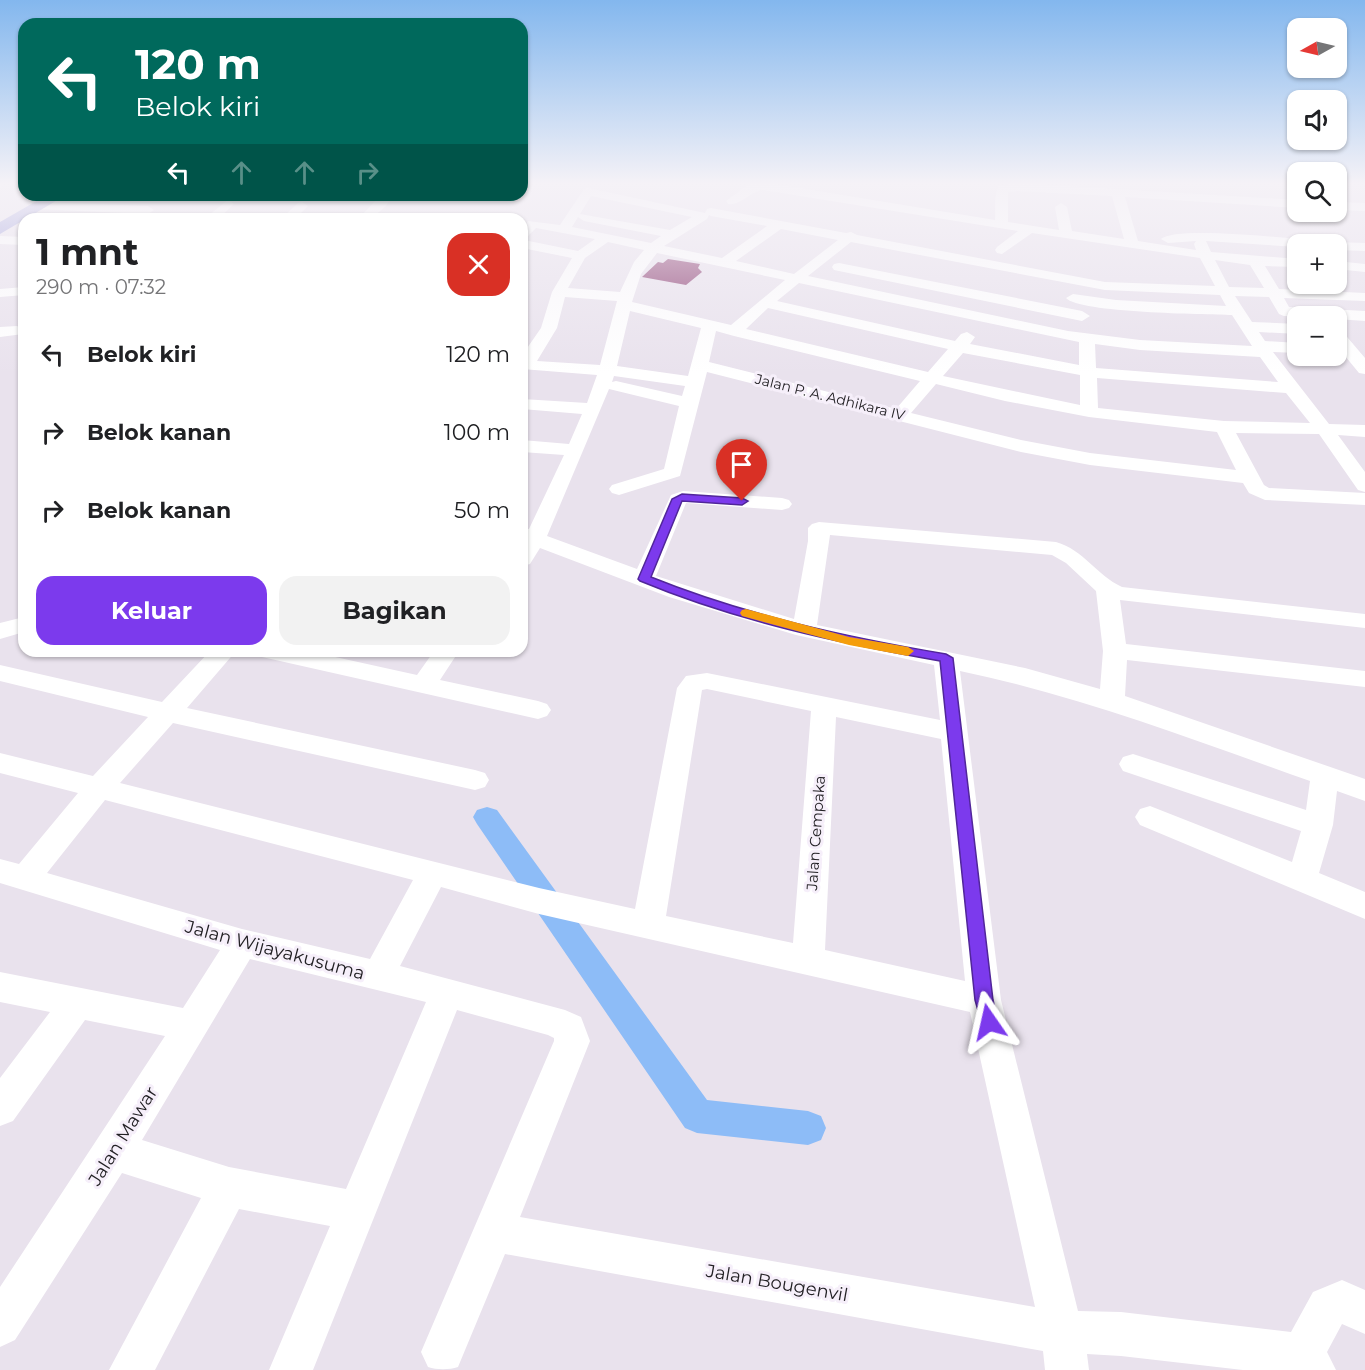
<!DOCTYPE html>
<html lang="id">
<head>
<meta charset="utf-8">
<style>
  body { margin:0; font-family:Montserrat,sans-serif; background:#f2f2f2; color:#202124; height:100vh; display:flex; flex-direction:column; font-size:22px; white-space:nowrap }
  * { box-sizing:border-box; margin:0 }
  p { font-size:20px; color:#757577 }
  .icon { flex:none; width:33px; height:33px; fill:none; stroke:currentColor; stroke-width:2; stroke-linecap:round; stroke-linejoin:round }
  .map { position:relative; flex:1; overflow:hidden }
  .panel { position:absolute; left:18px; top:213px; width:510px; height:444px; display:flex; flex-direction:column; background:#fff; border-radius:18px; box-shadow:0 2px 4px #0004 }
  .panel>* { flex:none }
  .hud { position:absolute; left:18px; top:18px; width:510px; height:183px; border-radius:18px; box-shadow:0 2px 4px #0004; background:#00695c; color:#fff; overflow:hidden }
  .needle { width:39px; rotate:262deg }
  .fabs { position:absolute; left:1287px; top:18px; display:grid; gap:12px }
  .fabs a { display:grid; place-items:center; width:60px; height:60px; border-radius:12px; background:#fff; box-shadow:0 2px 4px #0004; font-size:30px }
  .pin { position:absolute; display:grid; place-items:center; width:51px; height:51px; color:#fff; margin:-62px -26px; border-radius:50% 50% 50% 0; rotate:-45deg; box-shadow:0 0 6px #0007 }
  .pin .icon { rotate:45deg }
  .me { position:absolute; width:66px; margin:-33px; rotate:349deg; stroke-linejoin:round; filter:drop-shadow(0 0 4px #0008) }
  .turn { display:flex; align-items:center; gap:21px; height:126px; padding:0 18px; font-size:27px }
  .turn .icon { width:78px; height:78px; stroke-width:2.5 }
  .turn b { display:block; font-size:42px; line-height:51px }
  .lanes { display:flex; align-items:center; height:57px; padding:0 18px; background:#0003; justify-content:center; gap:30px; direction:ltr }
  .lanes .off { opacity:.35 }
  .round { display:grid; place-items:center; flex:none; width:63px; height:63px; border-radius:18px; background:#f2f2f2 }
  .headline { display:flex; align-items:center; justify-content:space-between; height:102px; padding:0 18px }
  h1 { font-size:36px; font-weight:700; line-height:45px }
  .primary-button { display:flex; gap:12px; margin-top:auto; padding:12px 18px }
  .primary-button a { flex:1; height:69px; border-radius:18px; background:#7c3aed; color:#fff; font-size:24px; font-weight:700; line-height:69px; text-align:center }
  .primary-button a+a { background:#f2f2f2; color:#202124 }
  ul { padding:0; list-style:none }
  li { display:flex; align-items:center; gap:18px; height:78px; padding:0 18px }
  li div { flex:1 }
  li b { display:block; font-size:22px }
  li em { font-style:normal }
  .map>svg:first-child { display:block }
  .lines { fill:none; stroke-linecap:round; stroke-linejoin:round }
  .canal { fill:#8dbcf7; fill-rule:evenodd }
  .building { fill:#8c3e72 }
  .street { fill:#fff; fill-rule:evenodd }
  .highway { fill:#8e8dd6; fill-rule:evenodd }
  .route { fill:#7c3aed; stroke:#51269a; stroke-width:1.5 }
  .slow { fill:#f59e0b }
  .labels { text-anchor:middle; stroke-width:6; stroke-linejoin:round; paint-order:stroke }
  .far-street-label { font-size:14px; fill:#222024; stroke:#f6effa }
  .street-label { font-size:15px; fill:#222024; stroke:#f6effa }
  .near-street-label { font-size:18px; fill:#222024; stroke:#f6effa }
</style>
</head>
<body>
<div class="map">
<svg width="1365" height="1370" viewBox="0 0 1365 1370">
  <rect width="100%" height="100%" fill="#e9e2ed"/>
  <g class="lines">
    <path class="canal" d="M487 807 497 810 707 1100 808 1111 821 1116 826 1128 821 1140 808 1145 697 1133 685 1128 477 824 473 817 477 810Z"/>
  </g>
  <path class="building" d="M668 259 700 264 698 268 702 272 686 285 642 277 658 262 663 263Z"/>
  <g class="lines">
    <path class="street" d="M0 182H6V183L0 187Z
      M763 182 995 220C996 208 993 197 999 186L1017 183 1298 200V208L1125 197 1138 241 1196 250 1194 244 1196 241 1168 243 1161 239C1175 226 1284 238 1308 240L1315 244H1298V247L1206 241 1211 252 1298 259V267L1265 266 1279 289 1365 293V301L1284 298 1289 307 1365 311V321L1336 319V316H1284L1279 314 1269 297 1235 296 1252 322 1298 324V334L1259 332 1265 341 1298 343V353L1273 352 1329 424 1365 425V437L1338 435 1365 472V492L1358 490 1319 434 1236 433 1264 485 1269 488 1365 493V505L1265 500 1249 493 1243 483 1090 465 1021 452 707 372 680 476 619 495 612 493 609 489 612 485 664 469 679 406 609 389 547 536 637 569 671 495 683 491 782 498 789 500 792 504 789 508 782 510 686 503 656 576 794 619 808 541V528L812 524 819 522 1056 542C1084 550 1096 575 1122 587L1365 614V628L1120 600 1126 644 1365 671V687L1127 660 1125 696 1365 779V801L1337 791 1333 825 1319 873 1365 892V919L1140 825 1135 817 1140 809 1150 806 1292 862 1301 831 1123 771 1119 764 1123 757 1133 754 1306 810 1310 781C1194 740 1080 696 960 671L1001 1000 1078 1311 1121 1312 1291 1332 1313 1292 1342 1280 1365 1290V1334L1342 1324 1327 1352 1336 1370H1243L1121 1356 1087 1354 1089 1370H1045L1043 1351 505 1254 458 1367C449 1370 437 1370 428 1367L421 1352 554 1041V1038L548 1035 457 1010 313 1370H269L330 1226 239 1209 155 1370H109L201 1198 122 1173 15 1340 0 1347V1287L165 1036 85 1020 13 1121 0 1126V1078L50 1012 0 1002V972L183 1008 220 950 0 883V859L19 864 78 793 0 773V753L93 776 148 717 0 681V665L162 702 210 651H236L187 708 475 770 485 773 489 780 485 787 475 790 173 723 120 783 539 888 635 909 677 688 686 676 707 673 940 720 934 665 796 635 669 597 540 548 530 564 522 566V528L529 529 564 455 522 452V440L569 444 582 414 522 409V399L587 403 597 375 522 369 523 354 541 328 552 292 572 258 522 248V229L528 221 560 225 584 189 588 188 705 213 707 209 711 208 846 233 851 232 857 235 1105 282 1215 286 1200 258 1032 233 1002 254 997 253 995 250 997 247 1018 231 763 190C750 191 741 206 728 204L726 201 749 184ZM1017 191 1112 196 1124 239 1072 231 1067 207 1061 203 1055 207 1059 230 1008 222V192ZM591 196 692 217 670 230 580 214ZM709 215 711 216 767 226 722 258 664 246 707 219ZM578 217 584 221 661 236 651 243 572 227ZM536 228 595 239 578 251 524 240ZM781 229 838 240 794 274 736 261ZM608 242 644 250 634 262 620 292 568 288 585 258ZM851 242 1105 290 1220 295 1226 306 1116 300 1073 294 1066 298C1079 313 1206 314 1232 315L1252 346 1140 340 1068 331 808 276ZM657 253 785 280 731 325 632 302 641 274ZM1215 260 1250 265 1264 288 1229 287ZM799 283 1079 342V365L970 344 975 337 967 332 961 334 955 341 777 301ZM565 297 617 301 600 365 537 361 557 328ZM768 308 948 349 928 372 746 329ZM630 311 701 328 688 376 617 366ZM716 331 734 336 920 381 896 409 709 362ZM1095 344 1140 350 1260 357 1278 382 1096 368ZM963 353 1080 375V405L943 376ZM614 376 685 386 682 396 616 381 612 382ZM1097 378 1286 393 1310 423 1224 421 1098 408ZM936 384 1005 401 1089 417 1217 432 1236 470 1090 453 1021 440 911 413ZM830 535 1052 555 1066 563 1096 591 1103 651 1100 689 1025 668 817 625ZM707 689 811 711 793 943 666 916 702 690ZM836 717 941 739 965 981 825 950ZM105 800 413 880 370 959 242 929 47 873ZM441 887 539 914 970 1012 1035 1307 520 1217 590 1041 581 1017 565 1010 400 966ZM250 959 426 1002 346 1189 229 1167 142 1140Z
      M381 195H393L386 206 371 219H358Z
      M228 200 234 204 218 219H204Z
      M39 202 148 206 154 210 148 214 35 209 33 206 35 203Z
      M302 202 308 206 295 219H281L298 203Z
      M1336 202 1365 203V211L1336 210Z
      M0 236 24 237V245L0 244Z
      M1336 242 1365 243V251L1336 250V244H1330Z
      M1336 261 1365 264V272L1336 269Z
      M839 263 1082 311 1090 316 1082 321 834 270 832 267 834 264Z
      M24 287V295L0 297V289Z
      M17 326 24 330 23 334 0 337V327Z
      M1336 329 1342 331 1365 358V374L1359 373 1336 345Z
      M24 617V632L0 639V623Z
      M259 651H308L417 675 434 651H459L440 680 538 701 547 704 551 710 547 716 538 719 271 659 262 657Z"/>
    <path class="highway" d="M47 195H66L0 234V222Z"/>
  </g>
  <linearGradient id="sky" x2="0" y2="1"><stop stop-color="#83b7ee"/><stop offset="0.49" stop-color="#f5f2f7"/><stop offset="1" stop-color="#f5f2f7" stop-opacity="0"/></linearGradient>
  <rect width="1365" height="374" fill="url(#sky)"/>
  <path class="route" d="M682 494 742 498 748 501 742 505 682 501 651 577C745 615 846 637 946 654L953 658 993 1000 998 1022 996 1028 989 1030 983 1028 975 1000 940 661C838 643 736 621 640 581L638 579 672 499Z"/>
  <path class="slow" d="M746 609 849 637 908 647 914 651 908 656 849 645 742 616 740 613 742 610Z"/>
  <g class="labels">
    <g class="far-street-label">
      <text transform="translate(830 397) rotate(14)" y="5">Jalan P. A. Adhikara IV</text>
    </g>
    <g class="street-label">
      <text transform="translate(816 833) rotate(-86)" y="5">Jalan Cempaka</text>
    </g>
    <g class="near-street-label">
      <text transform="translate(275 950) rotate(15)" y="6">Jalan Wijayakusuma</text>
      <text transform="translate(123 1136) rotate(-58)" y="6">Jalan Mawar</text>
      <text transform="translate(777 1283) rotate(10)" y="6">Jalan Bougenvil</text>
    </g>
  </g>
</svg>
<div class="fabs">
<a><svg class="needle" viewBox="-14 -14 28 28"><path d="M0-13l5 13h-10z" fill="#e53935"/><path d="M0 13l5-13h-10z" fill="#757577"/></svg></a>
<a><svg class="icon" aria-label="sound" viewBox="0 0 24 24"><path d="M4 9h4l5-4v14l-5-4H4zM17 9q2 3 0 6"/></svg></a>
<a><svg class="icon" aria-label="search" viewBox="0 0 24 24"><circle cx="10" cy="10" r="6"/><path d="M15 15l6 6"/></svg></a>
<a>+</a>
<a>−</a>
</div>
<div class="pin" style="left:742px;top:501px;background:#d93025"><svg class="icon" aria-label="arrive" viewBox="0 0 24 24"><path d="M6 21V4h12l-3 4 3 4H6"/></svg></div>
<svg class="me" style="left:989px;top:1022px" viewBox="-20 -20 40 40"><path d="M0-17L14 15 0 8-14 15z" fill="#7c3aed" stroke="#fff" stroke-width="4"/></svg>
<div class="hud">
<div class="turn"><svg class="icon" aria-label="left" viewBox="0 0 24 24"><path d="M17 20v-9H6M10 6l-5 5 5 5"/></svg><div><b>120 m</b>Belok kiri</div></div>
<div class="lanes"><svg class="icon" aria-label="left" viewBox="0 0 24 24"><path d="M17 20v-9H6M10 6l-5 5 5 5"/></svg><svg class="icon off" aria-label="ahead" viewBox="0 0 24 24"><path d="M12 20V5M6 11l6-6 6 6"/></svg><svg class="icon off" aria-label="ahead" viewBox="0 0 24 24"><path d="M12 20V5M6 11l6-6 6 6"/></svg><svg class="icon off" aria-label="right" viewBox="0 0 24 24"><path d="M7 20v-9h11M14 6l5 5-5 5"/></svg></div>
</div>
<section class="panel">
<div class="headline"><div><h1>1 mnt</h1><p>290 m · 07:32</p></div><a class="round" style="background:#d93025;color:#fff"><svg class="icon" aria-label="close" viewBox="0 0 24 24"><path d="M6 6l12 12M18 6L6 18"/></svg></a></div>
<ul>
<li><svg class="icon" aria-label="left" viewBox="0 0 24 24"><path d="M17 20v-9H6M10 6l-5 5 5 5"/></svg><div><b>Belok kiri</b></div><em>120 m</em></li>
<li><svg class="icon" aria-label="right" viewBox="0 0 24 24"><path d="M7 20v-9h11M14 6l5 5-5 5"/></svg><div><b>Belok kanan</b></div><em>100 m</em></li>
<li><svg class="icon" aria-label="right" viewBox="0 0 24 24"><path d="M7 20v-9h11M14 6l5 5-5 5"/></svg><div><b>Belok kanan</b></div><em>50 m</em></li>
</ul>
<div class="primary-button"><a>Keluar</a><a>Bagikan</a></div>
</section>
</div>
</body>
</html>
